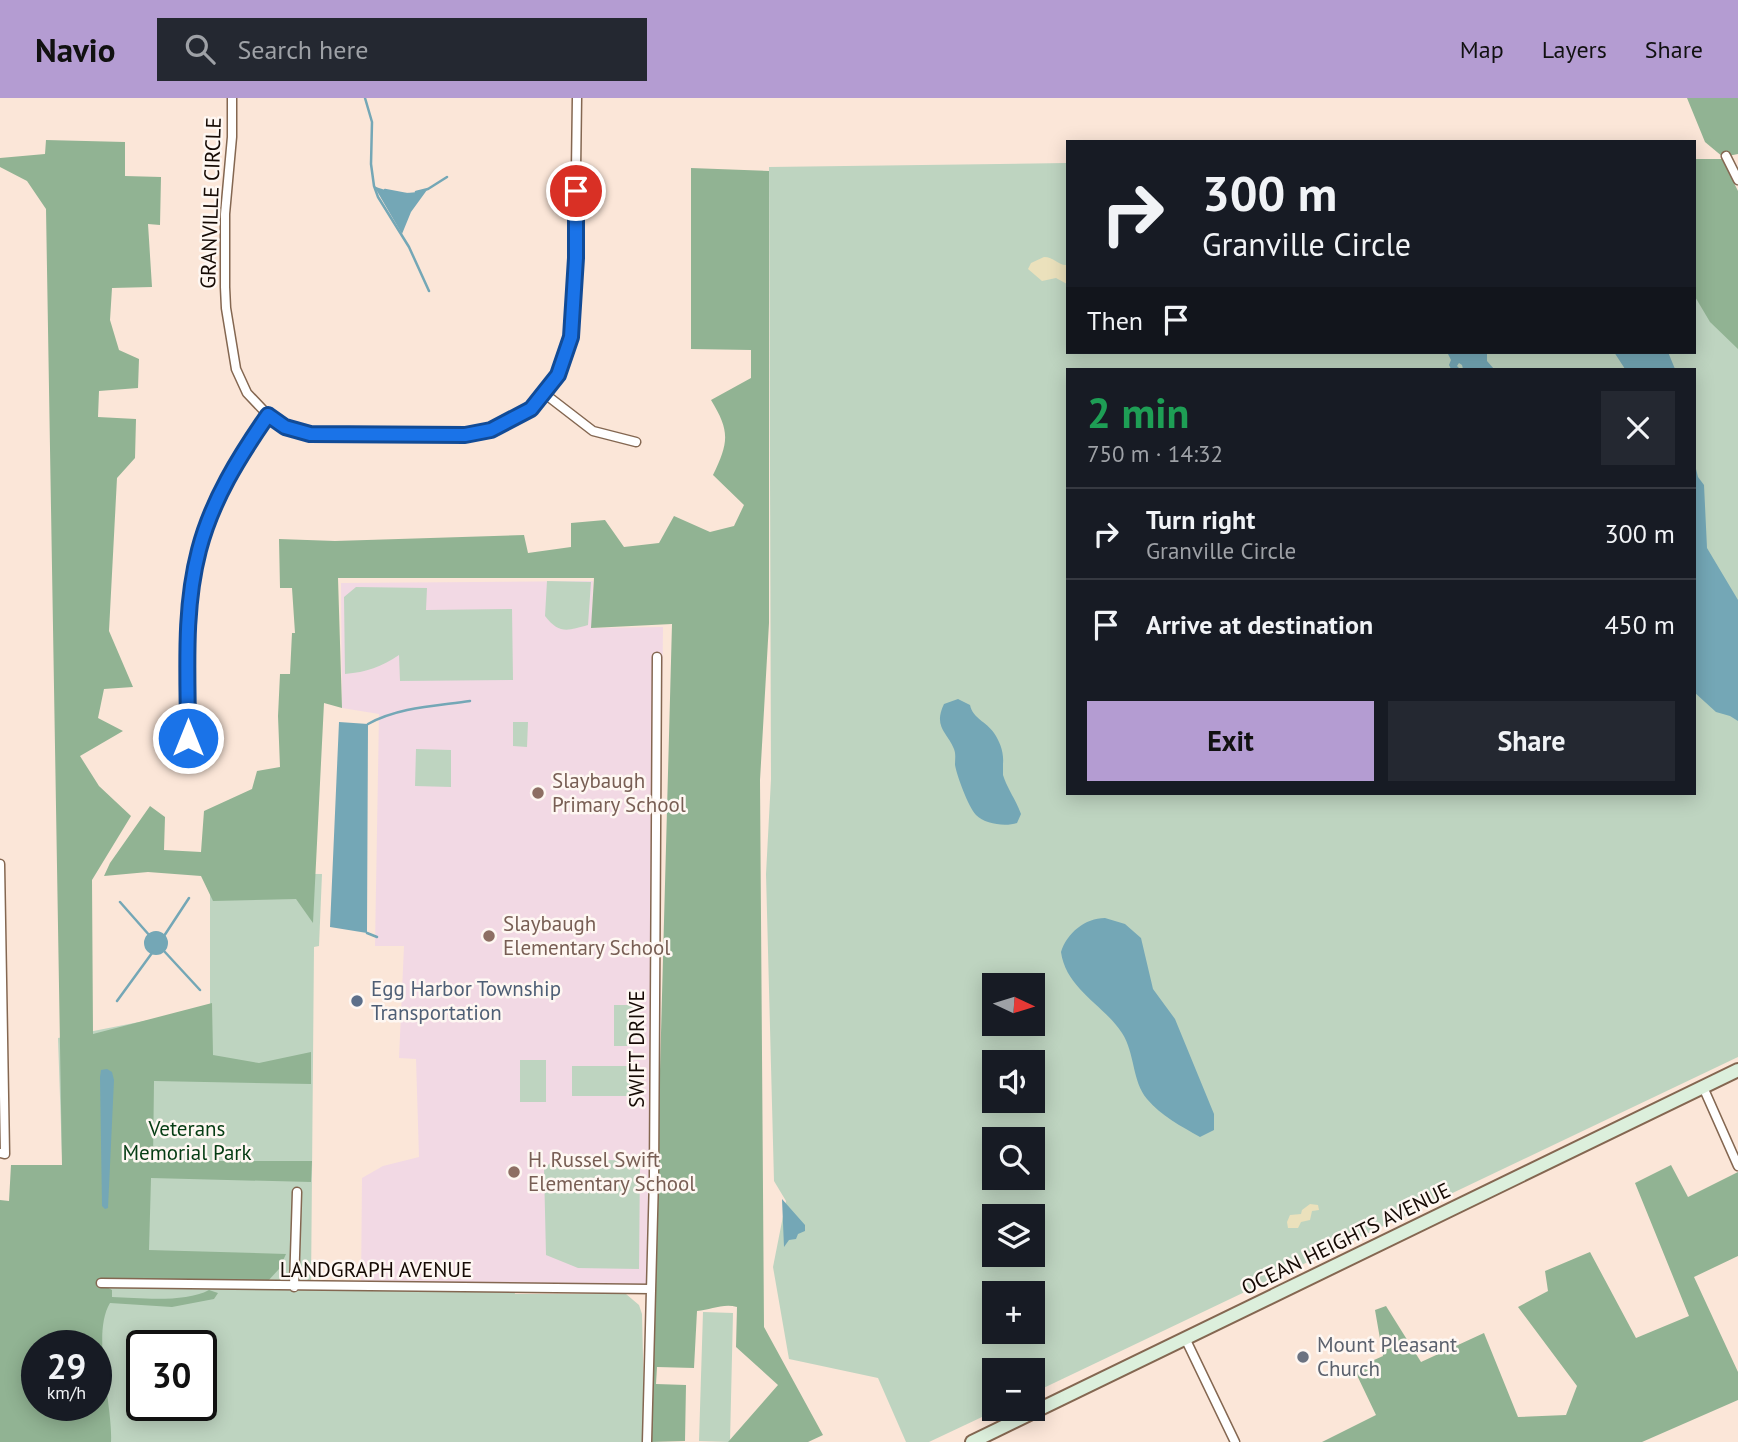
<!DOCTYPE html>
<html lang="en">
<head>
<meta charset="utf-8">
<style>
  body { margin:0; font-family:"PT Sans",sans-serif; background:#242831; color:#f1f3f6; height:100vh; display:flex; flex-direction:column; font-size:26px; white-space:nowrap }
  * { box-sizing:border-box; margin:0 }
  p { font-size:23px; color:#9ea1a6 }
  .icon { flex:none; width:38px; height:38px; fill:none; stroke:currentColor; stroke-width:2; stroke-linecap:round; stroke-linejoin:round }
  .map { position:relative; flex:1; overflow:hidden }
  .details { position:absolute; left:1066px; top:270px; width:630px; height:427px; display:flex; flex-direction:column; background:#171b24; border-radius:0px; box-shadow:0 4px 18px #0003 }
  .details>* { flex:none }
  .guide { position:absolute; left:1066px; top:42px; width:630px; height:214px; border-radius:0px; box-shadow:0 4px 18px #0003; background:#171b24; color:#f1f3f6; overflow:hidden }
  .needle { width:46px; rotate:94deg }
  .tools { position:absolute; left:982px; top:875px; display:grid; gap:14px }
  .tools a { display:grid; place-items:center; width:63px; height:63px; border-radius:0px; background:#171b24; box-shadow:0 4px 18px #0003; font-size:35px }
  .speed { position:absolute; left:21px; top:1232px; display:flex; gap:14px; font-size:35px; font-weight:700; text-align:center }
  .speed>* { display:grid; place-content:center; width:91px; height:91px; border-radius:50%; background:#171b24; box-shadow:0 4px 18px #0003; line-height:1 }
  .speed small { font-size:18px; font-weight:400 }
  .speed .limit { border:4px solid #111; border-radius:10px; background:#fff; color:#111 }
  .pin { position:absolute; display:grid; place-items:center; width:60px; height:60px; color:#fff; margin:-30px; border:4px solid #fff; border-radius:50%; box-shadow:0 2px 7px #0007 }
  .me { position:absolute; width:77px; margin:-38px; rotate:0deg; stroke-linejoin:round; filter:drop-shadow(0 0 5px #0008) }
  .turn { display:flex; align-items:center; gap:24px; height:147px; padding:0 21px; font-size:32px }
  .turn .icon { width:91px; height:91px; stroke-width:2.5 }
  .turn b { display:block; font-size:49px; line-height:60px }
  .then { display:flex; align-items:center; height:66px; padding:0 21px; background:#0003; gap:14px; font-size:26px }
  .round { display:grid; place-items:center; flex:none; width:74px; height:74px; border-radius:0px; background:#242831 }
  .overview { display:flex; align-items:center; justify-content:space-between; height:119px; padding:0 21px }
  h1 { font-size:42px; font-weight:700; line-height:52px; color:#1e9e55 }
  .cta { display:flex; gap:14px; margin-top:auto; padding:14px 21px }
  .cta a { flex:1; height:80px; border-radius:0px; background:#b49cd2; color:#111; font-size:28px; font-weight:700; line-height:80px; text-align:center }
  .cta a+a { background:#242831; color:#f1f3f6 }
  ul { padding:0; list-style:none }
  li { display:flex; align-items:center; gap:21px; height:91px; padding:0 21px; border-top:2px solid #363941 }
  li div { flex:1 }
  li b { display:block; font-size:26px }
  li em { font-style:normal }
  header { display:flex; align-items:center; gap:42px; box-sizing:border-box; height:98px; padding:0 35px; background:#b49cd2; color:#111 }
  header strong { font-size:33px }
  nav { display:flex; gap:38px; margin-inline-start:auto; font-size:24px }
  .search { width:490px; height:63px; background:#242831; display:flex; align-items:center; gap:18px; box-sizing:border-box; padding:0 24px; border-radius:0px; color:#9ea1a6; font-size:26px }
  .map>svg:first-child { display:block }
  .education { fill:#f2d9e4 }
  .green { fill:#bed4c0; fill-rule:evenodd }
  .forest { fill:#91b393; fill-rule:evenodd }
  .sand { fill:#ebe1bc }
  .water { fill:#74a7b6 }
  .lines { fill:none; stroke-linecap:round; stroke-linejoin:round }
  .stream { stroke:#74a7b6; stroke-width:2.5 }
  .street-casing { stroke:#846751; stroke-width:11 }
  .secondary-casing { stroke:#846751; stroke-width:16 }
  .street { stroke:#fff; stroke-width:8 }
  .secondary { stroke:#dcefdc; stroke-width:12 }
  .route-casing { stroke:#114b97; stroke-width:18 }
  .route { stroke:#1a73e8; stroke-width:12 }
  .education-dot { fill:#8d6e63; stroke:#fef7f2; stroke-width:2.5 }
  .service-dot { fill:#5c6f8a; stroke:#fef7f2; stroke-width:2.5 }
  .worship-dot { fill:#6b7280; stroke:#fef7f2; stroke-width:2.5 }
  .labels { text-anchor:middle; stroke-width:5; stroke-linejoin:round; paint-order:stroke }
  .street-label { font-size:21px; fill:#150a04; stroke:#fef7f2 }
  .education-label { font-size:21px; fill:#785e54; stroke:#fef7f2; text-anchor:start }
  .service-label { font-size:21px; fill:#4e5e75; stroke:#fef7f2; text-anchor:start }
  .park-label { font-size:21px; fill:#053c13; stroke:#fef7f2 }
  .worship-label { font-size:21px; fill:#5b616d; stroke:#fef7f2; text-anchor:start }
</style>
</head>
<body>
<header>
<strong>Navio</strong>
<div class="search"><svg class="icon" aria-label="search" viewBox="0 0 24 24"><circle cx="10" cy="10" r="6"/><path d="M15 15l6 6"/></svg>Search here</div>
<nav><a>Map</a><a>Layers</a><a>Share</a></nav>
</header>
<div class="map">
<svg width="1738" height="1344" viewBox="0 0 1738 1344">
  <rect width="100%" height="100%" fill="#fbe6d8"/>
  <path class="education" d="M593 483 592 530 663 529 661 702 656 743 651 1191 361 1190 362 1080 383 1068 419 1059 416 961 399 960 404 848H375L379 616 342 610 341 485Z"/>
  <path class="green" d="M1694 61H1719L1738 102V959L1033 1295 1032 1272H994V1311H999L929 1344H906L878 1280 789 1261 773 1169 786 1103 774 1083 766 776 771 681 769 69 1067 65 1068 254H1694ZM1068 271H1694V695H1068ZM994 887H1032V926H994ZM994 964H1032V1003H994ZM994 1041H1032V1080H994ZM994 1118H1032V1157H994ZM994 1195H1032V1234H994Z
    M547 483 591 484 588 527C567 533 559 536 545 518Z
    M356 489 427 490 426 512 512 511 513 582 400 583 399 557C381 569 367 574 345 576L344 499Z
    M513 624H528L527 649 513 648Z
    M416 651 451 652V689L415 688Z
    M210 775 322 776 319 848 314 849 311 1189 514 1190 515 1196H626L639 1207 642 1216 645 1344H0V1185L64 1118 58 940 210 910ZM37 1248H96V1307H37ZM142 1248H201V1307H142Z
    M614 907H634V948H614Z
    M520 962H546V1004H520Z
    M572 968H633V998H572Z
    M608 1062 640 1063 639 1171 578 1170 546 1157 544 1071 551 1064Z
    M703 1214 733 1215 730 1344 699 1343Z"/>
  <path class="forest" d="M1687 0H1738V56L1723 59 1705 44Z
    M46 42 125 44V78L161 79 160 127 148 126 152 189 112 190 110 222 119 252 139 261 138 290 99 293 98 319 136 321 135 360 117 380 109 533 133 589 104 591 98 620 123 633 80 658 99 688 131 718 92 782 93 936 212 905 213 957 259 965 311 954V986L154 983 153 1063H312L311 1084 151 1080 149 1152 286 1156 279 1171 267 1184 103 1187 112 1192V1199C140 1200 185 1205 209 1192L218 1195 214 1201 172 1209 110 1205C91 1236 113 1307 111 1344H0V1102L9 1103 11 1067H62L46 111 27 83 0 69V60L45 56ZM37 1248H96V1307H37Z
    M1694 61H1722L1738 93V251L1710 224 1694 197Z
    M691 70 769 73V525L760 682 764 1229 823 1337 808 1344H728L778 1287 736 1249 737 1209C723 1205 711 1212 697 1213L694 1270 657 1269 656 1286 686 1287 685 1343 650 1344 672 526 591 530 594 480H338L342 610 324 605 313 825 296 801 213 803 201 778 148 774 104 778 110 765 150 708 165 719 164 752 201 754 204 713 252 691 257 673 280 669 278 618 280 576H290L292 535H295L292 490H280L279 441 335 443 524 437 528 455 571 449V425L605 422 624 449 659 445 674 418 710 434 734 428 744 407 713 377C729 344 730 333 711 302L751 280V252L691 251Z
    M1671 1067 1688 1099 1738 1074V1158L1694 1179 1738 1274V1302L1642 1344H1322L1376 1317 1354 1271 1383 1258 1375 1212 1386 1208 1421 1264 1484 1235 1518 1319 1566 1317 1577 1288 1518 1209 1548 1193 1545 1173 1590 1154 1636 1240 1689 1218 1635 1085Z"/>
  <path class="sand" d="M1044 159C1054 159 1059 168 1067 167V186L1056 180 1042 183 1028 171 1031 165Z
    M1310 1106 1318 1107 1319 1112 1312 1113 1310 1122 1301 1124 1298 1130H1288L1287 1124 1290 1117 1301 1116 1302 1112Z"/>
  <path class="water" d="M374 88C393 96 406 97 427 92L411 114 402 136Z
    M1447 254H1487V263L1494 271H1463L1462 267 1459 265 1457 268 1460 271H1451L1449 267 1451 262Z
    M1614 254H1668L1675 271H1625Z
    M1694 363 1698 379 1704 387 1707 450 1738 502V623L1730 618 1716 614 1694 594Z
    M958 601 970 607C973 621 986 623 994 635 1000 644 1004 654 1003 666 1003 668 1003 675 1003 677 1007 690 1016 702 1021 716L1017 725C1005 729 985 726 976 717 968 708 957 678 955 667 955 661 956 656 954 651 947 634 933 629 944 606Z
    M339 624 368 626 367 835 330 829Z
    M1105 820 1125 826 1141 840 1153 891 1175 921 1214 1016V1032L1200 1039C1181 1028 1161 1018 1147 1001 1132 983 1135 955 1122 935 1104 907 1066 891 1061 854 1067 835 1085 820 1105 820Z
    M144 845a12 12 0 1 1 24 0a12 12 0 1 1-24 0Z
    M107 971 112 974 114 982 108 1110 105 1111 102 1108 100 979 101 972Z
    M782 1101 805 1127V1133L798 1136 796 1141 789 1142 784 1149Z"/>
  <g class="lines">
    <path class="stream" d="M365 0 372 24 371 66 374 88 378 99 409 149 429 193
      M385 92 406 96
      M416 94 428 91 447 79
      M368 626C399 609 436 608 470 603
      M120 804 150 838
      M367 835 377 839
      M164 838 189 800
      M164 853 200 892
      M117 903 152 855"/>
    <g class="street-casing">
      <path id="street" d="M232 0V39L225 116V189L226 210 236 271 247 295 268 317 285 329 298 334 326 337 478 335 503 327 531 311 551 287 568 253 574 217 577 0
        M1726 58 1738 82
        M545 296 593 333 636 344
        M188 640C188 557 183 473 220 396 233 368 250 343 268 317
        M0 766 5 1056 0 1055
        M1703 989 1738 1068
        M101 1185 651 1191
        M294 1189 297 1094
        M1185 1240 1235 1344
        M647 1344 654 1079 657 559"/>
    </g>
    <g class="secondary-casing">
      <path id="secondary" d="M972 1344 1738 972"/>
    </g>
    <use href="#street" class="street"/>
    <use href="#secondary" class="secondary"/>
  </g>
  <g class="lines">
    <g class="route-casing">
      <path id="route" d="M188 640C188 577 183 513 199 452 212 402 239 359 268 317L285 329 310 336 465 337 491 332 531 311 558 277 571 239 576 160V93"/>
    </g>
    <use href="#route" class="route"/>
  </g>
  <g class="education-dot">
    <circle cx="538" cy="695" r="7"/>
    <circle cx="489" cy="838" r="7"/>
    <circle cx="514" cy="1074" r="7"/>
  </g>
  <circle class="service-dot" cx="357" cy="903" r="7"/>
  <circle class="worship-dot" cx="1303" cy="1259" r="7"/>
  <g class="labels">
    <g class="street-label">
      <text transform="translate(211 105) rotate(-88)" y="7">GRANVILLE CIRCLE</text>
      <text transform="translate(637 951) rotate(-90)" y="7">SWIFT DRIVE</text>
      <text transform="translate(1346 1141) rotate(-26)" y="7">OCEAN HEIGHTS AVENUE</text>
      <text x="376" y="1179">LANDGRAPH AVENUE</text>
    </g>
    <g class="education-label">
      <text x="552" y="690">Slaybaugh<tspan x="552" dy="24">Primary School</tspan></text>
      <text x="503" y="833">Slaybaugh<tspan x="503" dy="24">Elementary School</tspan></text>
      <text x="528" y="1069">H. Russel Swift<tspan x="528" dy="24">Elementary School</tspan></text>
    </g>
    <g class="service-label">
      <text x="371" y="898">Egg Harbor Township<tspan x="371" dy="24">Transportation</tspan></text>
    </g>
    <g class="park-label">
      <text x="187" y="1038">Veterans<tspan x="187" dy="24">Memorial Park</tspan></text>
    </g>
    <g class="worship-label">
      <text x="1317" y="1254">Mount Pleasant<tspan x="1317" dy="24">Church</tspan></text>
    </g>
  </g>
</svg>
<div class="tools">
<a><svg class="needle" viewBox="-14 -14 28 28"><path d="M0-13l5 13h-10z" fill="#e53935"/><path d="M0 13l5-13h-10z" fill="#9ea1a6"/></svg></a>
<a><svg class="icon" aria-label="sound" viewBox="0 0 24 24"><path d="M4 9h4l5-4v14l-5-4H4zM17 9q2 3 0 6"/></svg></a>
<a><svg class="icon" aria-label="search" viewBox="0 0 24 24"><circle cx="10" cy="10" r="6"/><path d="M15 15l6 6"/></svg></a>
<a><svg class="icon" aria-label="layers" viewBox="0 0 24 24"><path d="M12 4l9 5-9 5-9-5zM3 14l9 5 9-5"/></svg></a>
<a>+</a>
<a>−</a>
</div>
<div class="speed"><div>29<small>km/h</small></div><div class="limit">30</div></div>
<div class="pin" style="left:576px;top:93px;background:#d93025"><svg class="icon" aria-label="arrive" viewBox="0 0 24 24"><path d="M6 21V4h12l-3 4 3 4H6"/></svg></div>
<svg class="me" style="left:188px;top:640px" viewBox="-20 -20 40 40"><circle r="17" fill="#1a73e8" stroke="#fff" stroke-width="3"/><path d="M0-11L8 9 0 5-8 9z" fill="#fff"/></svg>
<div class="guide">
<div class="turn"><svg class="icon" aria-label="right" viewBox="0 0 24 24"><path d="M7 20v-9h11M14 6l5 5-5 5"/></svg><div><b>300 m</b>Granville Circle</div></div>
<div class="then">Then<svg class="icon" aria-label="arrive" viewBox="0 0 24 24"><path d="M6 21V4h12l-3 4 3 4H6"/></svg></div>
</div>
<section class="details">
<div class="overview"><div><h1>2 min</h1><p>750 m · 14:32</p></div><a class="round"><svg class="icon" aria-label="close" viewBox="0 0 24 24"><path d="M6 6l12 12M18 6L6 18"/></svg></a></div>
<ul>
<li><svg class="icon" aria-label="right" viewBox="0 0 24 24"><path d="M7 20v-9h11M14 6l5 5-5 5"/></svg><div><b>Turn right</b><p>Granville Circle</p></div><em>300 m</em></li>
<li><svg class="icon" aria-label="arrive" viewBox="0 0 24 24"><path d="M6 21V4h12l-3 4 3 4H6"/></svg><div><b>Arrive at destination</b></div><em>450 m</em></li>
</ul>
<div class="cta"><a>Exit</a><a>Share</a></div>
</section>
</div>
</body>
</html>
